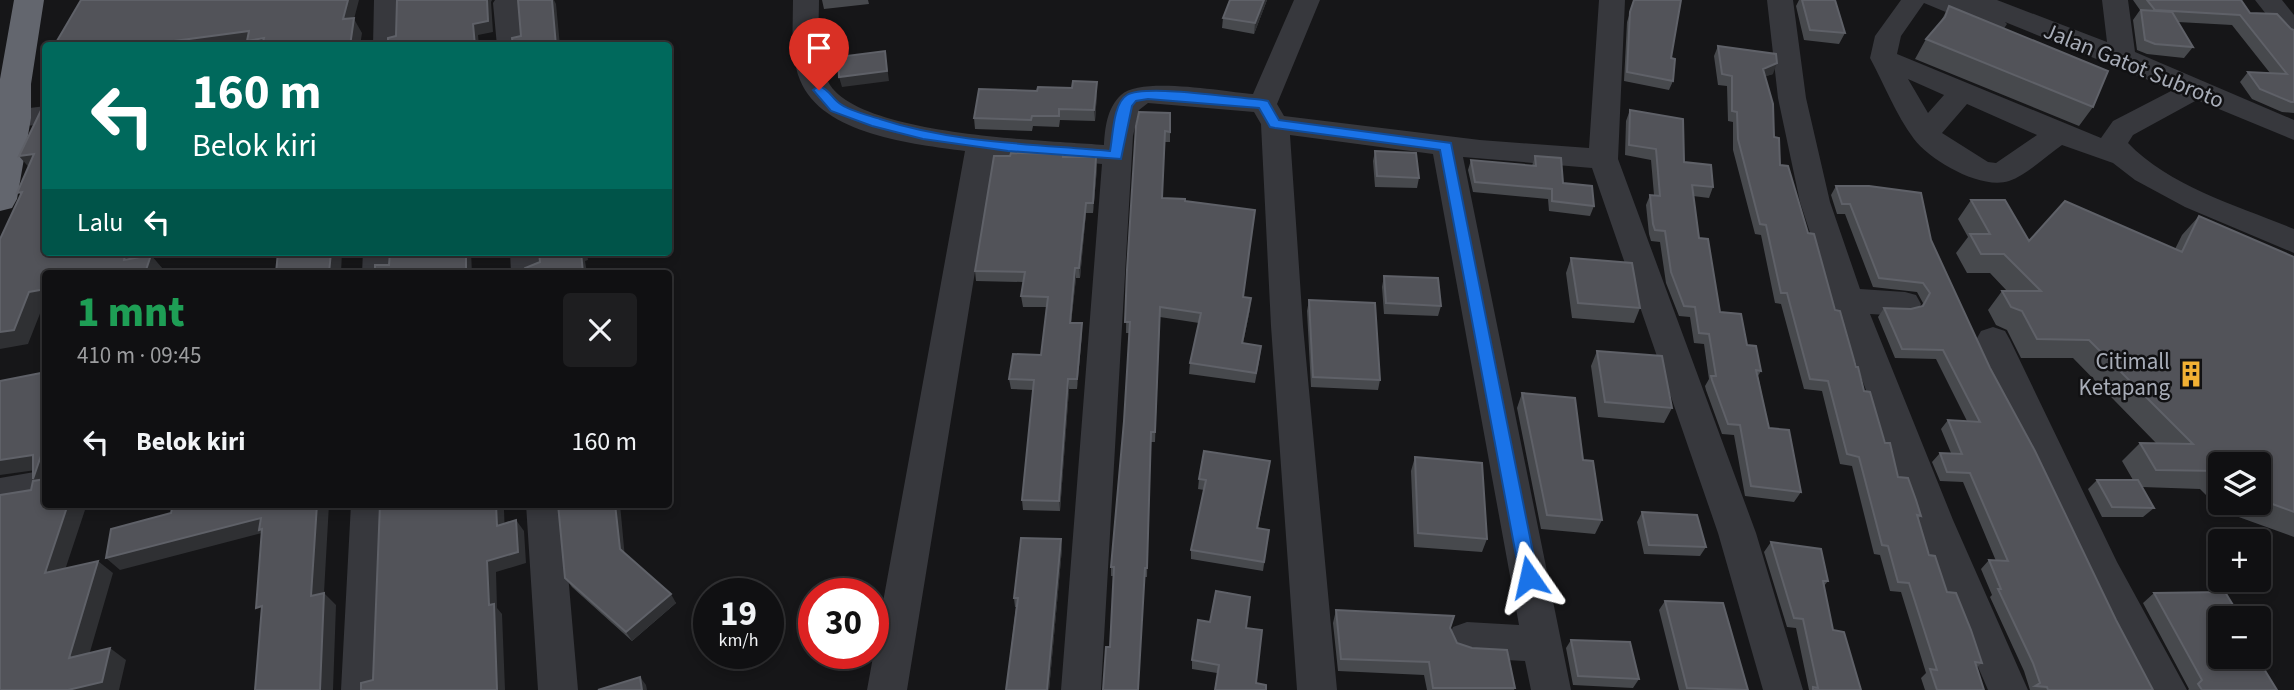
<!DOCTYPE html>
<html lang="id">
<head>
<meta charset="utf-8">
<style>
  body { margin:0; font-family:"Source Sans 3",sans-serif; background:#1e1e20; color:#f1f3f6; height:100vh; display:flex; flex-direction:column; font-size:26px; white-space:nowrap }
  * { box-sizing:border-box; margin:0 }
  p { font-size:23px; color:#9c9d9f }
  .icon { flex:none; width:38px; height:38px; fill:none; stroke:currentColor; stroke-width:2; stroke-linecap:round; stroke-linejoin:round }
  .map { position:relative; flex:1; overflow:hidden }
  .details { position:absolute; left:42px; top:270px; width:630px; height:238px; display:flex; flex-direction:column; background:#101012; border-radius:7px; box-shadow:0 4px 10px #0003,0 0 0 2px #303032 }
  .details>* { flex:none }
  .guide { position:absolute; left:42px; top:42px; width:630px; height:214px; border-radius:7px; box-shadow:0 4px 10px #0003,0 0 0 2px #303032; background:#00695c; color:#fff; overflow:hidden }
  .tools { position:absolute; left:2208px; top:452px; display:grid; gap:14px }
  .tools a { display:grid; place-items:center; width:63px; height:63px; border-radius:7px; background:#101012; box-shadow:0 4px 10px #0003,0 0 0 2px #303032; font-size:35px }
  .speed { position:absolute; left:693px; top:578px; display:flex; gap:14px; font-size:35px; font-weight:700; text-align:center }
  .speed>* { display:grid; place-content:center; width:91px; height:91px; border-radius:50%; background:#101012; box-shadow:0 4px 10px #0003,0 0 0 2px #303032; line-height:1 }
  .speed small { font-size:18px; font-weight:400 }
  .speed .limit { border:10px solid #d22; background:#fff; color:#111 }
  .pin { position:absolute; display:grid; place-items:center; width:60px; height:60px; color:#fff; margin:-72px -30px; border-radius:50% 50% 50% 0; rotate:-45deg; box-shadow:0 0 7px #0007 }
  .pin .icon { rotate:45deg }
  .me { position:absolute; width:77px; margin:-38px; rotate:349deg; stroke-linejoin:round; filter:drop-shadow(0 0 5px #0008) }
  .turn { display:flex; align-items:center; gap:24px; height:147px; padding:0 35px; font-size:32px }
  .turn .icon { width:91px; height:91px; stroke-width:2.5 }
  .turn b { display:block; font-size:49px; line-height:60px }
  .then { display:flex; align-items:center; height:66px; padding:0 35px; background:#0003; gap:14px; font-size:26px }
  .round { display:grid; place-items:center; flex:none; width:74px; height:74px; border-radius:7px; background:#1e1e20 }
  .summary { display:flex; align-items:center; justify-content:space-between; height:119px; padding:0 35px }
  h1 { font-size:42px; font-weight:800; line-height:52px; color:#1e9e55 }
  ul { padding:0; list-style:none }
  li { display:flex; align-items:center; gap:21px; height:105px; padding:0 35px }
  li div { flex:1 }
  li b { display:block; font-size:26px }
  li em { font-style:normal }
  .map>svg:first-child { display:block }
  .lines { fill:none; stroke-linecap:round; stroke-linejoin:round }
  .minor { fill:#37383d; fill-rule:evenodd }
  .highway { fill:#63666e; fill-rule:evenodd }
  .wall { fill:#47494d; fill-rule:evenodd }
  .shaded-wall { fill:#2f3033 }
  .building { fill:#525359; stroke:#5f6168; stroke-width:2 }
  .route { fill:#1a73e8; stroke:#114b97; stroke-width:2 }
  .labels { text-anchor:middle; stroke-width:5; stroke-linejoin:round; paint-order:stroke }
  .street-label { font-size:23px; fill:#a8adb8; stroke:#111113 }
  .poi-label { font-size:23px; fill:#a8adb8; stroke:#111113; text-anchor:end }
</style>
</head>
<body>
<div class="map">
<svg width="2294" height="690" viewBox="0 0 2294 690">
  <rect width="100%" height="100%" fill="#161618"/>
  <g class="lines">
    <path class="minor" d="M374 0H400L399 46H373Z
      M495 0H517L519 3 523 46H497L493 3Z
      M793 0H819C819 25 815 62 830 85 864 136 1044 140 1104 145 1105 128 1107 108 1121 95 1142 76 1224 92 1253 94L1294 0H1320L1277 104 1284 116 1480 140 1589 148 1599 0H1625L1618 159 1756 533 1803 690H1763L1718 533 1592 168 1463 157 1571 690H1531L1525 661 1467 658 1453 653 1447 640 1453 627 1467 622 1519 625 1433 154 1290 135 1303 326 1337 690H1297L1271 326 1261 124 1254 112 1148 103 1139 110 1133 136 1101 690H1061L1102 164 994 155 907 690H867L965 151C914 144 822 135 800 80 790 55 793 26 793 0Z
      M1767 0H1793L1806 98 1830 202 1860 289 1905 292 1916 295 1921 304 1916 313 1905 316 1870 314 1953 520 2028 690H1988L1915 520 1832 300 1800 202 1778 98Z
      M1901 0H1997L2107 42 2102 0H2128L2135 52 2294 120V140L2197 100 2133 135 2128 143C2170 187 2239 206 2294 229V253L2185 207 2135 180 2113 163 2062 145C2046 156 2027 175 2009 181 1981 190 1931 161 1914 139 1896 115 1884 84 1870 58L1875 36ZM1924 3 1994 32 2003 30 2007 24 2005 22 2173 90 2113 121 2101 138 1897 54 1901 36ZM1908 79 1944 95 1928 113ZM1967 104 2037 135 1996 163 1988 162 1942 133Z
      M2255 0H2282L2294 15V40L2285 38Z
      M46 106V124L15 127 5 125 1 118 5 111Z
      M363 252H395L394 273H362Z
      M510 252H542L543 273H511Z
      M1993 327 2005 331 2010 340 2117 562 2187 690H2145L2089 586 1976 340 1981 331Z
      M46 470V500L0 508V478Z
      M351 504H387L381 690H341Z
      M526 504H562L578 690H538Z"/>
    <path class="highway" d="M14 0H44L31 84V118L17 199 12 208 0 211V79Z"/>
  </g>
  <path class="wall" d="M822 0H868L869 4 824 9Z
    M1230 0H1267L1254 34 1222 28 1223 18Z
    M1634 0 1671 58 1673 81 1669 90 1624 81 1627 22Z
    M1799 0H1835L1845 33 1839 44 1804 40 1796 6Z
    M2133 0H2241L2250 13 2294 30V113L2282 112 2252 99 2240 82 2248 72 2270 73 2232 25 2178 22 2193 47 2184 58 2147 54 2137 50 2133 20 2140 10Z
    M1949 6 2093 107 2079 126 1915 59 1926 39 1940 23Z
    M1718 46 1773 74 1765 76 1774 137 1780 165 1808 233 1864 391 1898 477 1921 516 1918 519 1929 555 1982 663 1977 667 1984 690H1925L1921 678 1926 673 1901 592 1890 591 1880 555 1874 554 1852 466 1840 464 1822 391 1804 389 1781 304 1775 303 1761 235 1755 234 1733 150V122L1728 121 1727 86 1718 85 1714 56Z
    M1097 82V93L1095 121 1060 120 1059 127 1033 126 1032 131 975 129 974 118 1037 91 1072 88Z
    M1630 110 1684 162 1713 187 1709 198 1693 196 1699 238 1720 312 1747 345 1761 371 1758 376 1769 428 1801 492 1794 502 1745 496 1734 435 1722 434 1706 390 1705 386 1709 379 1704 344 1694 343 1690 317 1679 316 1666 283 1660 242 1651 241 1649 234 1646 205 1650 195H1654L1651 160 1625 155 1626 121Z
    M1170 113V142H1165L1162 198 1185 201 1250 309 1243 343 1261 346 1260 356 1255 383 1189 374 1190 363 1199 323 1160 317 1155 442H1151L1147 577H1145L1110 647 1114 576H1111V567L1124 421 1129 333H1126L1127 270Z
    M1375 151 1419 178 1417 188 1375 187 1373 161Z
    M1535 156 1563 183 1594 206 1590 216 1549 211 1548 199 1473 192 1468 170 1471 160 1532 166Z
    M1063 157H1096L1097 168 1093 213H1086L1080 278H1076L1071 323 1082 333 1077 389H1069L1060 511 1023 510 1022 500 1033 390 1011 389 1009 379 1041 355 1047 307H1023L1021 296 1023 282 976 281 975 271Z
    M1836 186 1931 240 1990 368 2116 620 2153 690H2030L2024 671 1990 597 1992 595 1981 569 1989 560 1996 561 1963 482 1940 481 1932 462 1940 453H1951L1941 429 1948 420 1967 421 1936 359 1895 358 1878 317 1884 308 1911 309 1921 307 1923 303 1917 292 1873 287 1845 214H1837L1831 195Z
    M1971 200 2029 241 2175 249 2182 235 2199 216 2294 257V537L2222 511 2200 489 2142 487 2154 508 2143 517H2102L2088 489 2097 480H2133L2122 461 2140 443H2156L2073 358H2021L2007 330 1996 325 1988 310 2002 291H2007L1990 273H1967L1956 253 1968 237 1958 219ZM2221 464H2259V502H2221Z
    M1571 258 1640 308 1634 323 1572 318 1566 273Z
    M1384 276 1441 306 1438 316 1384 314 1382 287Z
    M1309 300 1380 380 1378 390 1311 387 1307 311Z
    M1597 351 1672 408 1664 423 1598 417 1591 366Z
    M1522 393 1583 460 1602 520 1595 534 1541 529 1517 408Z
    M1415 457 1487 539 1482 552 1414 547 1411 471Z
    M1268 471 1258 528 1269 530 1263 571 1191 559V550L1204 490 1198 489 1199 479Z
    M1642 512 1706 547 1700 556 1644 554 1637 522Z
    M1771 542 1828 581 1824 586 1833 630 1861 690H1809L1796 628 1787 627 1764 552Z
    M1062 548 1049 690H1006L1016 607H1015L1014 598Z
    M625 553 676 603 632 641 572 587 565 578Z
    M2154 593 2221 618 2277 690H2188L2189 689 2143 603Z
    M1665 601 1748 690H1679L1659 610Z
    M1336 610 1450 628 1457 643 1515 688 1514 690H1427L1424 675 1338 671 1333 623Z
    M1246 628 1256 683 1266 690 1217 673 1192 669V660Z
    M1571 640 1639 679 1633 688 1573 685 1566 648Z"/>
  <path class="shaded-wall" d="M348 0H359L354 19 362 33 360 46H350L343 19Z
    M487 0H492L491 2 493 32 478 35 479 46H475L473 24Z
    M552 0H554L556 4 560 46H556Z
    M1264 0H1267L1254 34 1255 23Z
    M249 31 264 38 268 46H151L152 44Z
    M885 51 889 81 842 87 839 77Z
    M1777 63 1773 74 1758 79 1763 69Z
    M1097 82V93L1095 121 1094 110Z
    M34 154 32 171 19 156Z
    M1096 157 1097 168 1093 213V203Z
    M1086 203V213L1080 278 1079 268Z
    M126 252H137L142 257 124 260Z
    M331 252H342L341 273H329Z
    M466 252H471L472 273H466Z
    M581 252H587L588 260 585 261 587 273H583Z
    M151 255 163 269 162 273H145Z
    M1075 268 1076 278 1070 333V323Z
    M46 289V305L43 306 28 344 0 349V332L29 292Z
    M1251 298 1250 309 1241 353 1242 343Z
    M1082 323V333L1077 389V379Z
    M1068 379 1069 389 1060 511 1059 501Z
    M46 441V489L33 479 36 470 0 475V460Z
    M68 504H87L60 585 45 573Z
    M317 504H329L324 593 336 605 333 690H320L311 596Z
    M496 504H499L504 510 505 537 497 526Z
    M615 504H620L625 558 620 549Z
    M261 518 262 533 120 570 106 558Z
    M516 520 524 531 526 563 496 572 497 608 502 614 505 690H497L489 605 487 561Z
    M1061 539 1062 548 1049 690H1047Z
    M98 561 113 573 85 669 69 658Z
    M671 594 676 603 632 641 626 632Z
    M110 648 126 660 119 690H68Z
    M640 677 646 685 647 690H642Z"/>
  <path class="building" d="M81 0H348L343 19 354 18 350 46H262L264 38 247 41 249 31 152 44 151 46H54Z
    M397 0H487L488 21 473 24 475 46H388V38L396 36Z
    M518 0H552L556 46H513L512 38 521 36Z
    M1230 0H1264L1255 23 1223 18Z
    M1634 0H1681L1671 58 1675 59 1673 81 1627 72 1630 12Z
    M1802 0H1835L1845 33 1810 30Z
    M2147 0H2241L2250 13 2277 14 2291 29 2294 30V102H2291L2260 89 2248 72 2287 74 2240 15 2155 10Z
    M1949 6 2108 71 2093 107 1926 39 1945 17Z
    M2141 10 2172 12 2193 47 2155 44 2145 40Z
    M1718 46 1776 54 1777 63 1763 69 1773 104 1774 137 1779 138 1780 165 1788 166 1808 233 1814 234 1835 310 1840 311 1856 367H1858L1864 391 1870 392 1885 443H1890L1898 477 1908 478 1916 500 1921 516 1917 515 1929 555 1935 556 1947 592 1956 593 1971 630 1982 663 1975 662 1984 690H1937L1930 669 1937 670 1909 583 1898 582 1888 546 1882 545 1859 457 1847 454 1828 381 1810 379 1787 293H1781L1766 225 1760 224 1738 139 1737 112 1732 111V76L1722 74Z
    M885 51 887 71 839 77 838 57Z
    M1073 81 1097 82 1094 110 1059 109V116H1032L1031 120 974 118 979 89 1037 91 1038 87 1072 88Z
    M46 100V252H126L124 260 151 255 145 273H46V289L29 292 14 330 0 332V239L22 192 17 193 34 154 19 156Z
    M1630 110 1683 119 1684 162 1711 165 1713 187 1692 185 1699 238 1708 239 1720 312 1741 314 1747 345 1756 346 1761 371 1756 370 1769 428 1789 430 1801 492 1751 486 1740 425 1728 424 1712 380 1711 376H1716L1709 334 1699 333 1695 307 1684 306 1671 272 1665 231 1655 230 1653 224 1650 195 1660 196 1656 149 1629 145Z
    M1139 112 1170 113V132L1165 131 1162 198 1185 199V201L1255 210 1243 297 1251 298 1242 343 1261 346 1256 373 1190 363 1201 313 1160 307 1155 432H1151L1147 568H1145L1138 690H1103L1106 647H1110L1114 567H1111L1124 421 1130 322H1125L1127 270 1136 126Z
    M1375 151 1416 153 1419 178 1377 176Z
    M1011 153 1063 154V157H1096L1093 203H1086L1079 268H1075L1070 323H1082L1077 379H1068L1059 501 1022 500 1034 380 1009 379 1013 354 1041 355 1048 297 1021 296 1025 272 975 271 994 156H1010Z
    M1535 156 1561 158 1563 183 1592 186 1594 206 1552 201V189L1475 182 1471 160 1536 166Z
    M1836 186H1869L1921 193 1931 240 1990 368 2035 451 2116 620 2153 690H2048L2047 687 2035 686 2040 683 2033 663 1998 589H2001L1989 560 2008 561 1970 473 1947 472 1940 453 1962 454 1948 420 1980 422 1943 350 1902 349 1884 308 1911 309 1923 306 1930 293 1923 283 1879 278 1850 204H1842Z
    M1971 200H2005L2029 241 2065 201 2182 252 2199 216 2294 257V512L2259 499V464H2221V471L2156 470 2140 443 2193 444 2089 340 2037 339 2022 311 2011 307 2002 291H2041L2004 254H1981L1970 234H1990Z
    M278 252H331L329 273H276Z
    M390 252H466V273H375V265H389Z
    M539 252H581L583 273H526L525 268 540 262Z
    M1571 258 1632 263 1640 308 1578 303Z
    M1384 276 1438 278 1441 306 1386 303Z
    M1309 300 1375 303 1380 380 1313 377Z
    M1597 351 1662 356 1672 408 1605 402Z
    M46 372V441L33 479V455L0 460V381Z
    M1522 393 1575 398 1583 460 1593 461 1602 520 1547 515Z
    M1204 451 1270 461 1257 528 1269 530 1264 562 1191 550 1206 480 1199 479Z
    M1415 457 1482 463 1487 539 1418 533Z
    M46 479V504H68L45 573 98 561 69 658 110 648 102 682 68 690H0V495L31 490 33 481Z
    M2097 480H2138L2154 508 2112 507Z
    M173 504H317L311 596 324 593 320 690H255L262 606 256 608 262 529 259 530 261 518 106 558 111 529 171 513Z
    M380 504H496L497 526 516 520 518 552 487 561 489 605 494 604 497 690H361V683L373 680Z
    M558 504H615L620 549 671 594 626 632 565 578Z
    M1642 512 1697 515 1706 547 1649 545Z
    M1021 538 1061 539 1047 690H1006L1018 598H1014Z
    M1771 542 1821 549 1828 581H1823L1833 630 1844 632 1861 690H1813V687L1818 688 1803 619 1794 618Z
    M1216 591 1250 597 1246 628 1262 630 1256 683 1266 685V690H1215L1219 665 1192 660 1198 620 1210 622Z
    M2225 592 2241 618H2221V656H2256L2277 690H2202L2198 684 2202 680 2154 593Z
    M1665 601 1723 603 1748 690 1687 688Z
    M1336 610 1454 616 1450 628 1457 643 1472 648 1507 650 1515 688H1433L1429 662 1341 659Z
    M1571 640 1630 642 1639 679 1578 676Z
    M640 677 642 690H598Z"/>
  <path class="route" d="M819 86C829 89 832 98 839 103 849 111 868 115 880 119 953 143 1034 144 1110 151 1113 136 1113 103 1127 95 1145 84 1238 98 1263 100L1268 101 1279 120 1451 143 1538 577 1535 582 1529 585 1522 582 1520 577 1440 150 1275 128 1270 127 1259 108 1148 99 1136 101 1132 106 1121 159 1008 151 923 139 872 126 831 111 813 90Z"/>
  <defs>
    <g id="building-bare" transform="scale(2.1)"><path d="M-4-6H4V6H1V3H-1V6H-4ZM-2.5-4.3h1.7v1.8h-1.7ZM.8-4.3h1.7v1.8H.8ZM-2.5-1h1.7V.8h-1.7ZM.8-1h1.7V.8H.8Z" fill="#f2b134" stroke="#111113" stroke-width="2.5" paint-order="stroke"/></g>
  </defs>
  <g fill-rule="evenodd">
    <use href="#building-bare" x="2191" y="374"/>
  </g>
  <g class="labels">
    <g class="street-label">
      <text transform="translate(2134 65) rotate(22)" y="8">Jalan Gatot Subroto</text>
    </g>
    <g class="poi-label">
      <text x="2170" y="369">Citimall<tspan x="2170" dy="26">Ketapang</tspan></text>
    </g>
  </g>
</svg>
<div class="tools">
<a><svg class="icon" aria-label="layers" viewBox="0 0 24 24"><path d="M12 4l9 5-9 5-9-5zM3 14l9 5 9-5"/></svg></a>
<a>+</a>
<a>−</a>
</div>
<div class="speed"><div>19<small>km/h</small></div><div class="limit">30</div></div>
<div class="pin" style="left:819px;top:90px;background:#d93025"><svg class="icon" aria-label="arrive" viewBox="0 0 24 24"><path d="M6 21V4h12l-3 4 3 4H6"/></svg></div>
<svg class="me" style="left:1529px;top:577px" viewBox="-20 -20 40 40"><path d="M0-17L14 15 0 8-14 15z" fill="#1a73e8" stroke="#fff" stroke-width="4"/></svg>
<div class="guide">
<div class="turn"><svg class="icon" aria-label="left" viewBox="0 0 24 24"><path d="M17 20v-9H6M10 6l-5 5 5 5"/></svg><div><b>160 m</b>Belok kiri</div></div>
<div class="then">Lalu<svg class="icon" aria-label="left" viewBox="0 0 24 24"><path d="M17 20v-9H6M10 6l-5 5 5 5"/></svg></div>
</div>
<section class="details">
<div class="summary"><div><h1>1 mnt</h1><p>410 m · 09:45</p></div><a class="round"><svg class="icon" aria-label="close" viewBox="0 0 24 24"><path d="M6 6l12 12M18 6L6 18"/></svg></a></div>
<ul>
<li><svg class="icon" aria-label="left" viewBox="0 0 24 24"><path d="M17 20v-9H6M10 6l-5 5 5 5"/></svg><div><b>Belok kiri</b></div><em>160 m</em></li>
</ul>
</section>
</div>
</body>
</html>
